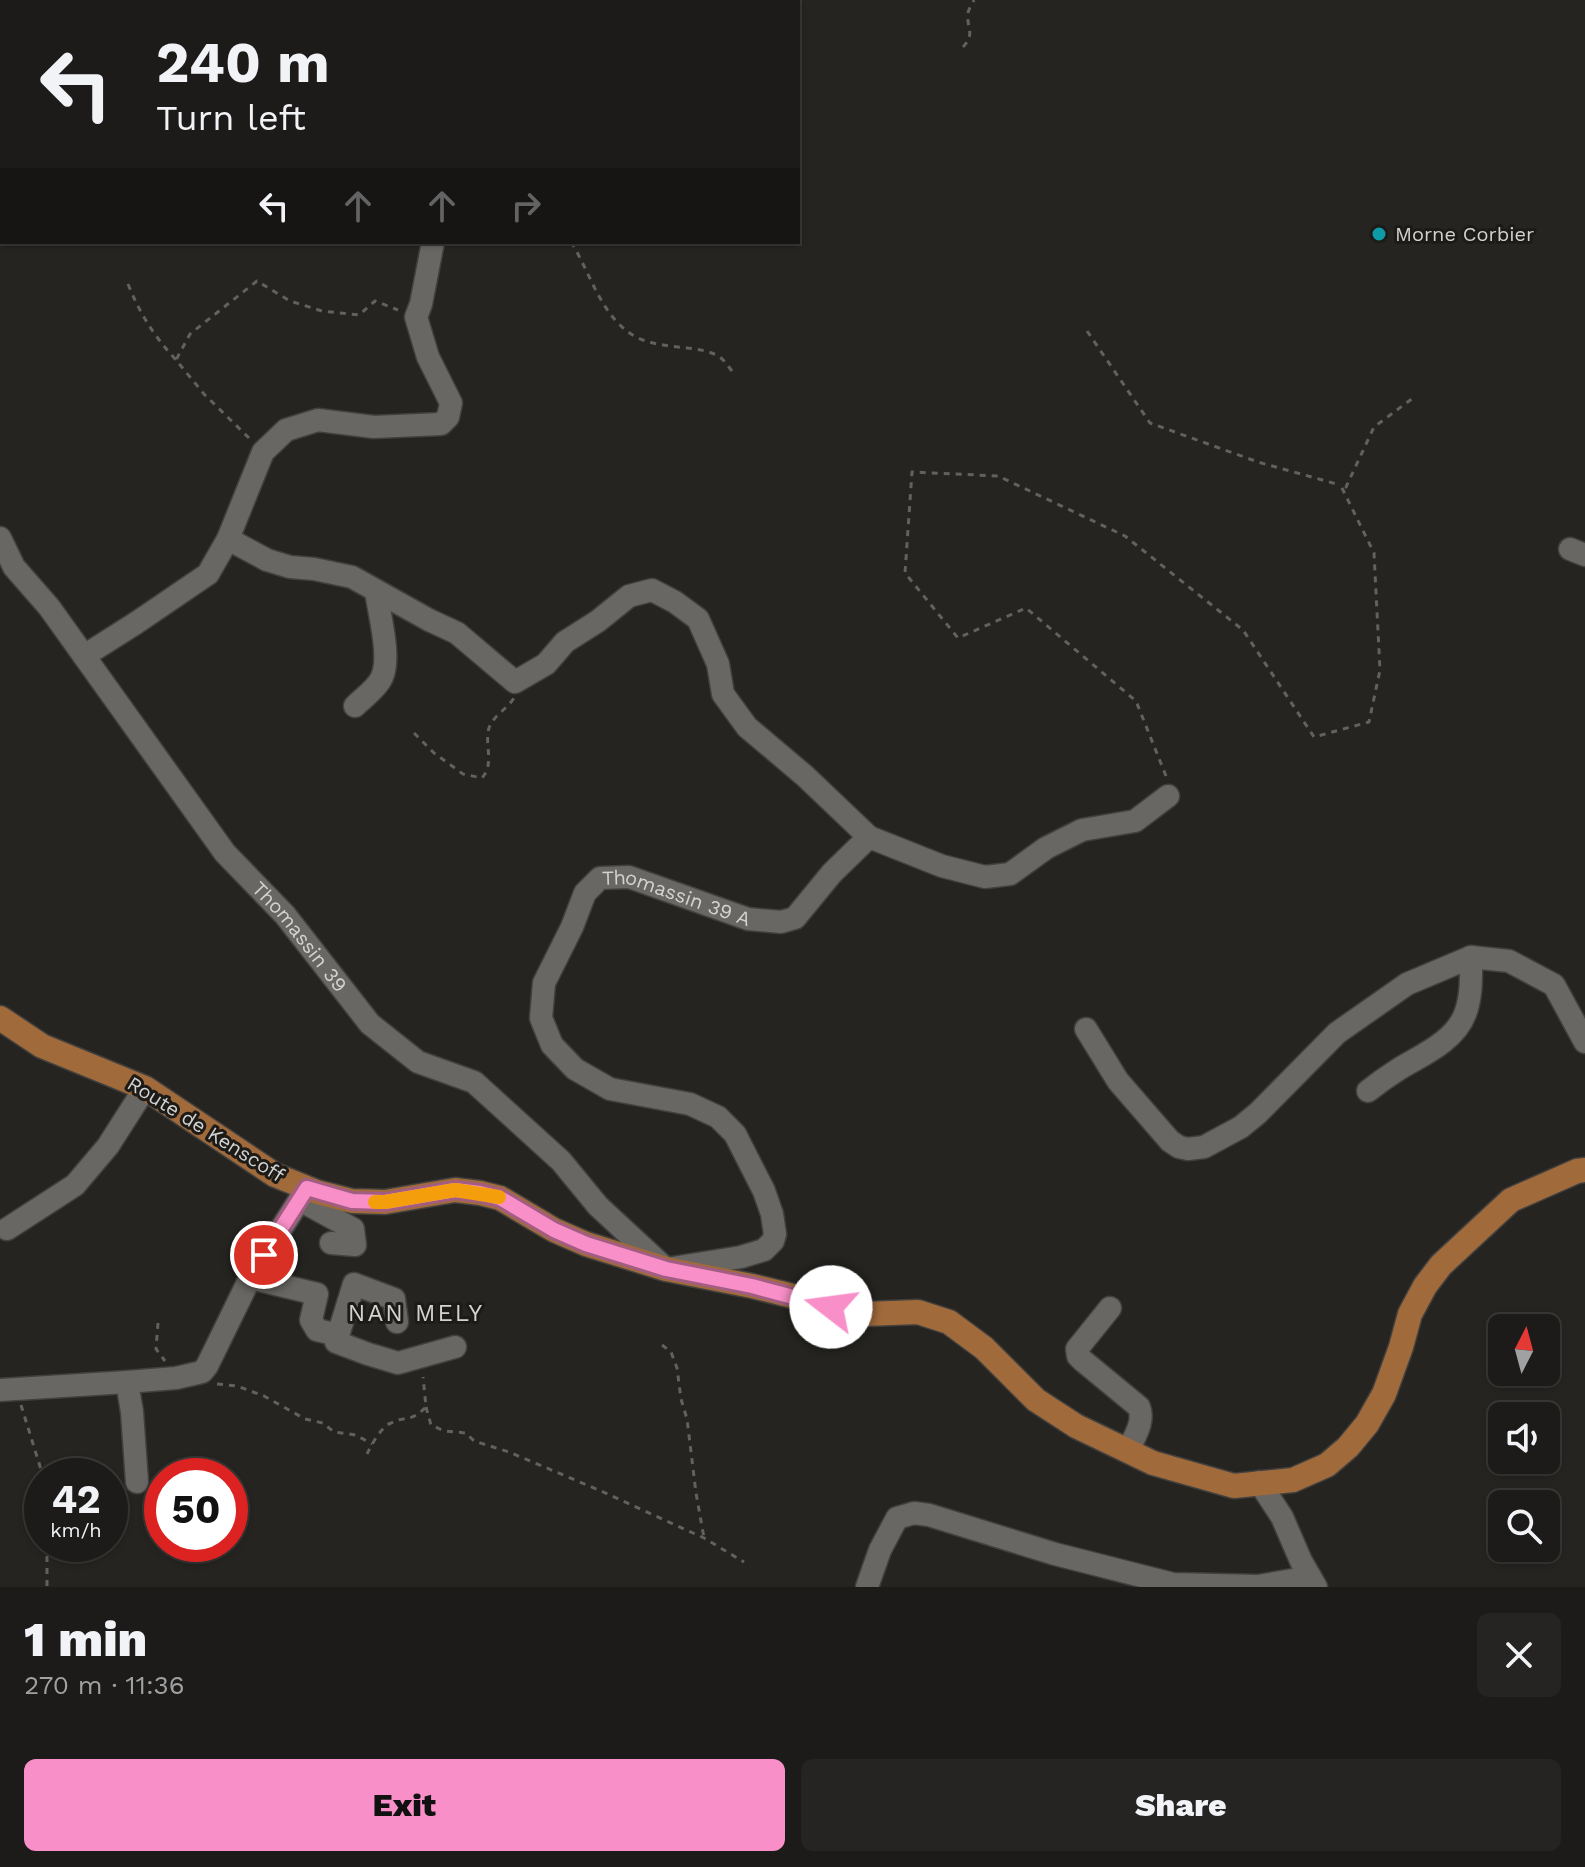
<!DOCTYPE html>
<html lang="en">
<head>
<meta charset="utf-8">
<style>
  body { margin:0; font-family:"Work Sans",sans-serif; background:#252422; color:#f1f3f6; height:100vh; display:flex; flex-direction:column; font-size:30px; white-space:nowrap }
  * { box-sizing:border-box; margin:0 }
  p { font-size:26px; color:#a0a1a2 }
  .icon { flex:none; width:44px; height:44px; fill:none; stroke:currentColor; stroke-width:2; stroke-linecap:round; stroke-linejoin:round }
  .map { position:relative; height:1587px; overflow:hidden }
  .sheet { display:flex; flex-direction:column; background:#1c1b19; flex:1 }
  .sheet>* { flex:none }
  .top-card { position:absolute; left:0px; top:0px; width:800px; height:244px; box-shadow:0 2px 6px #0004,0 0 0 2px #3a3938; background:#1c1b19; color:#f1f3f6; overflow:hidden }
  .needle { width:52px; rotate:6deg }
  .controls { position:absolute; left:1488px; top:1314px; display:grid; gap:16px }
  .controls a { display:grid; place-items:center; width:72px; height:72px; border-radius:12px; background:#1c1b19; box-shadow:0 2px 6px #0004,0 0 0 2px #3a3938; font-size:40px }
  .speed { position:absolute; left:24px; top:1458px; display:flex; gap:16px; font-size:40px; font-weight:700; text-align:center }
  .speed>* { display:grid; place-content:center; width:104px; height:104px; border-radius:50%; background:#1c1b19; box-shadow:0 2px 6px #0004,0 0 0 2px #3a3938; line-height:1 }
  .speed small { font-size:20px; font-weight:400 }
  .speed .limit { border:12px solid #d22; background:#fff; color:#111 }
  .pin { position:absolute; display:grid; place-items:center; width:68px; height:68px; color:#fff; margin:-34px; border:4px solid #fff; border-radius:50%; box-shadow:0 2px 8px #0007 }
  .me { position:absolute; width:88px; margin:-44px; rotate:285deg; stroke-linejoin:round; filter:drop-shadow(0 0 6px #0008) }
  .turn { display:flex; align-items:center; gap:28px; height:168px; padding:0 24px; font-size:36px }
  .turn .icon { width:104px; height:104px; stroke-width:2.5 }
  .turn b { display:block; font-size:56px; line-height:68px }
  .lanes { display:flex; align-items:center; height:76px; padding:0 24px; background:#0003; justify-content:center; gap:40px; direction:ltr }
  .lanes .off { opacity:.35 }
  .round { display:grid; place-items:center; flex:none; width:84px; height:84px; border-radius:12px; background:#252422 }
  .head { display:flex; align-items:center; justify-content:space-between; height:136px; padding:0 24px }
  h1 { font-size:48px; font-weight:800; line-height:60px }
  .action { display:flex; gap:16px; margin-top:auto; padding:16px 24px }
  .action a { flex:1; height:92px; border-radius:12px; background:#f98fc8; color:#111; font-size:32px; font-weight:800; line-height:92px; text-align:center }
  .action a+a { background:#252422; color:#f1f3f6 }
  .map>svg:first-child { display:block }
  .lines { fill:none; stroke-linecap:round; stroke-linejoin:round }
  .minor-casing { stroke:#42403e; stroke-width:25 }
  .major-casing { stroke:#42403e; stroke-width:27 }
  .path { stroke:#62615f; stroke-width:3; stroke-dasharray:6 6; stroke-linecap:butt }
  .minor { stroke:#696763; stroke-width:22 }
  .major { stroke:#a16a3b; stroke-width:24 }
  .route-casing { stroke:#a25d82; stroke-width:20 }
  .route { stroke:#f98fc8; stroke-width:14 }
  .slow { stroke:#f59e0b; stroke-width:14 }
  .culture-dot { fill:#0f9aa8; stroke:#1c1b18; stroke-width:3 }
  .labels { text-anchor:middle; stroke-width:6; stroke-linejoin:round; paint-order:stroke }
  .poi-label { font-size:20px; fill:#d3d2d0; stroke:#1c1b18; text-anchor:start }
  .street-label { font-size:20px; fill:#d3d2d0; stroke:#1c1b18 }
  .quarter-label { font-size:24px; letter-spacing:2px; fill:#d3d2d0; stroke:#1c1b18 }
</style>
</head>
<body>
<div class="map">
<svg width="1585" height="1587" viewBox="0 0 1585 1587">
  <rect width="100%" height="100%" fill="#252421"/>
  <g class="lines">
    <g class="minor-casing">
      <g id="minor">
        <path d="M445 2V0"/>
        <path d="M0 168 2 167"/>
        <path id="s1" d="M0 538 14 567 49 607 225 853 285 915 370 1024 418 1062 474 1082 561 1161 598 1206 666 1269 741 1257 764 1250 773 1241 775 1234 772 1214 764 1191 735 1134 718 1117 690 1104 610 1089 575 1069 552 1045 541 1018 544 983 572 927 585 893 600 878 629 877 748 919 781 922 795 918 832 873 869 837 942 866 985 877 1010 874 1046 848 1082 830 1135 821 1168 796"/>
        <path d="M228 539 267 560 290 567 314 569 352 577 429 620 457 633 515 682 546 664 565 642 598 621 629 596 652 590 675 602 698 619 718 664 723 694 747 727 805 776 869 837"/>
        <path d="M1570 549 1585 555"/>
        <path d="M84 656 136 623 208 574 228 539 263 452 286 430 318 420 374 427 441 424 448 417 451 403 428 357 416 317 421 304 433 242"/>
        <path d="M355 706C363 698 376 689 381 679 392 659 379 614 376 591"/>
        <path d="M1086 1029 1118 1081 1170 1141 1179 1147 1188 1149 1204 1147 1241 1127 1258 1113 1337 1033 1407 984 1471 957 1509 961 1554 985 1585 1042"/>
        <path d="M1368 1091C1378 1083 1388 1076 1399 1069 1422 1055 1455 1041 1465 1014 1472 996 1471 976 1471 957"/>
        <path d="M317 1192 309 1205 353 1229 355 1245 331 1243"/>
        <path d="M7 1229 75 1185 108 1146 145 1088"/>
        <path d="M250 1278 317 1294 311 1320 317 1330 338 1335"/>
        <path d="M1110 1308 1077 1349 1078 1356 1082 1360 1139 1407C1145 1422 1134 1437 1128 1451"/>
        <path d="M397 1322 394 1299 354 1284 336 1342 368 1354 398 1363 455 1347"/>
        <path d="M127 1382 132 1412 137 1482"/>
        <path d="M0 1390 127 1382 176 1378 202 1372 207 1366 250 1278 307 1188"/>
        <path d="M1259 1482 1282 1517 1301 1561 1316 1587"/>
        <path d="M867 1587 880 1550 897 1518 914 1513 929 1515 1055 1554 1173 1584 1258 1586 1310 1577"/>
      </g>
    </g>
    <g class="major-casing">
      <path id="major" d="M0 1018 42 1046 145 1088 275 1175 317 1192 352 1201 385 1202 455 1190 480 1193 500 1198 554 1230 586 1244 666 1269 752 1286 865 1314 918 1312 949 1322 984 1348 1036 1400 1076 1426 1153 1463 1234 1486 1293 1480 1327 1465 1348 1447 1367 1424 1384 1394 1401 1347 1410 1314 1425 1286 1441 1265 1511 1200 1577 1171 1585 1170"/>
    </g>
    <path class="path" d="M127 0 128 2
      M671 0 673 2
      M48 2 50 0
      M0 40 2 38
      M963 47C976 33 966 28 968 13 969 8 972 4 974 0
      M0 146 2 144
      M571 242C589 270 599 310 627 331 654 353 700 342 721 358 726 362 729 368 733 372
      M128 284C140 314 154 336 176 360
      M1087 331 1150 423 1258 462 1340 485
      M249 438 204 394 176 360 190 334 257 281 290 301 322 311 359 315 375 301 398 310
      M414 733 434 753 463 774 482 778C495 763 484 744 489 728 493 716 507 709 514 698
      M1166 776 1136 701 1026 608 958 638 905 573 912 472 998 476 1125 536 1243 630 1314 737 1369 722 1380 670 1374 553 1341 486 1346 487 1374 427 1413 398
      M158 1323 156 1349 165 1361
      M662 1345 671 1352 677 1368 681 1399 687 1419 696 1493 704 1538
      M217 1384 237 1386 264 1396 305 1419 323 1423 334 1432 356 1435 372 1444
      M21 1405 43 1476
      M426 1407 431 1425 444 1431 466 1433 474 1441 509 1452 601 1491 704 1538 744 1562
      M367 1454C372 1444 381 1427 391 1423 408 1415 410 1423 426 1407L423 1377
      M47 1544V1587"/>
    <use href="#minor" class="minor"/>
    <use href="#major" class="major"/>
  </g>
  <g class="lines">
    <g class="route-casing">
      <path id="route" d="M264 1255 307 1188 352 1201 385 1202 455 1190 480 1193 500 1198 554 1230 586 1244 666 1269 752 1286 831 1307"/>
    </g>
    <use href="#route" class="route"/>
    <path class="slow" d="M375 1202H385L455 1190 499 1197"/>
  </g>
  <circle class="culture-dot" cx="1379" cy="234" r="8"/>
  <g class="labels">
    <g class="poi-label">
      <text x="1395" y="241">Morne Corbier</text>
    </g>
    <g class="street-label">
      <text dy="7" stroke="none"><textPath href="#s1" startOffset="1704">Thomassin 39 A</textPath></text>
      <text dy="7" stroke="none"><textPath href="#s1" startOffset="500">Thomassin 39</textPath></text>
      <text transform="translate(206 1129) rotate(32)" y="7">Route de Kenscoff</text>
    </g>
    <g class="quarter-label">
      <text x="416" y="1321">NAN MELY</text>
    </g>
  </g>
</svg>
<div class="controls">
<a><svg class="needle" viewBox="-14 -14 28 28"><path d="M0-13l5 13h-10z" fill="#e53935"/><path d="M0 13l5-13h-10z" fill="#a0a1a2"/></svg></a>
<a><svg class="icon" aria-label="sound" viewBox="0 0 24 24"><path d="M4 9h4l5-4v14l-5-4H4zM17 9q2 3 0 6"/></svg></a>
<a><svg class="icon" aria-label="search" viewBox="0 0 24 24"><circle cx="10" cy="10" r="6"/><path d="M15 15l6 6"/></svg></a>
</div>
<div class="speed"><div>42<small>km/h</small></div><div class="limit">50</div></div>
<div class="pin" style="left:264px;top:1255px;background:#d93025"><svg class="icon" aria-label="arrive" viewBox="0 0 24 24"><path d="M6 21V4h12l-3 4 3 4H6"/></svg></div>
<svg class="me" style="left:831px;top:1307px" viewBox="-20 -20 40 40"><circle r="19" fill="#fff"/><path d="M0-13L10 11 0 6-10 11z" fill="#f98fc8"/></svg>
<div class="top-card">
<div class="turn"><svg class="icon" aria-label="left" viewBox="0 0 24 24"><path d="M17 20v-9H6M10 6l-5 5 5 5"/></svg><div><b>240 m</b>Turn left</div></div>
<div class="lanes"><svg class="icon" aria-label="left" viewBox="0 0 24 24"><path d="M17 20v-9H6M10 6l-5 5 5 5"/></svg><svg class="icon off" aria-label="ahead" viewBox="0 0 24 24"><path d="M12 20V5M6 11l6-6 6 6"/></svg><svg class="icon off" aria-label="ahead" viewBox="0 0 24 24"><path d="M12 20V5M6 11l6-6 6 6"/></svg><svg class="icon off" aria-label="right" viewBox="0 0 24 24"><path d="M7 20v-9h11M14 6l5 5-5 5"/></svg></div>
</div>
</div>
<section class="sheet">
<div class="head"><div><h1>1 min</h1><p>270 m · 11:36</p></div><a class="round"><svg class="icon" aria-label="close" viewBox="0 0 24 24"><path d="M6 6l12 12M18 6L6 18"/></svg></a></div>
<div class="action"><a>Exit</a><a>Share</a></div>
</section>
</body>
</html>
